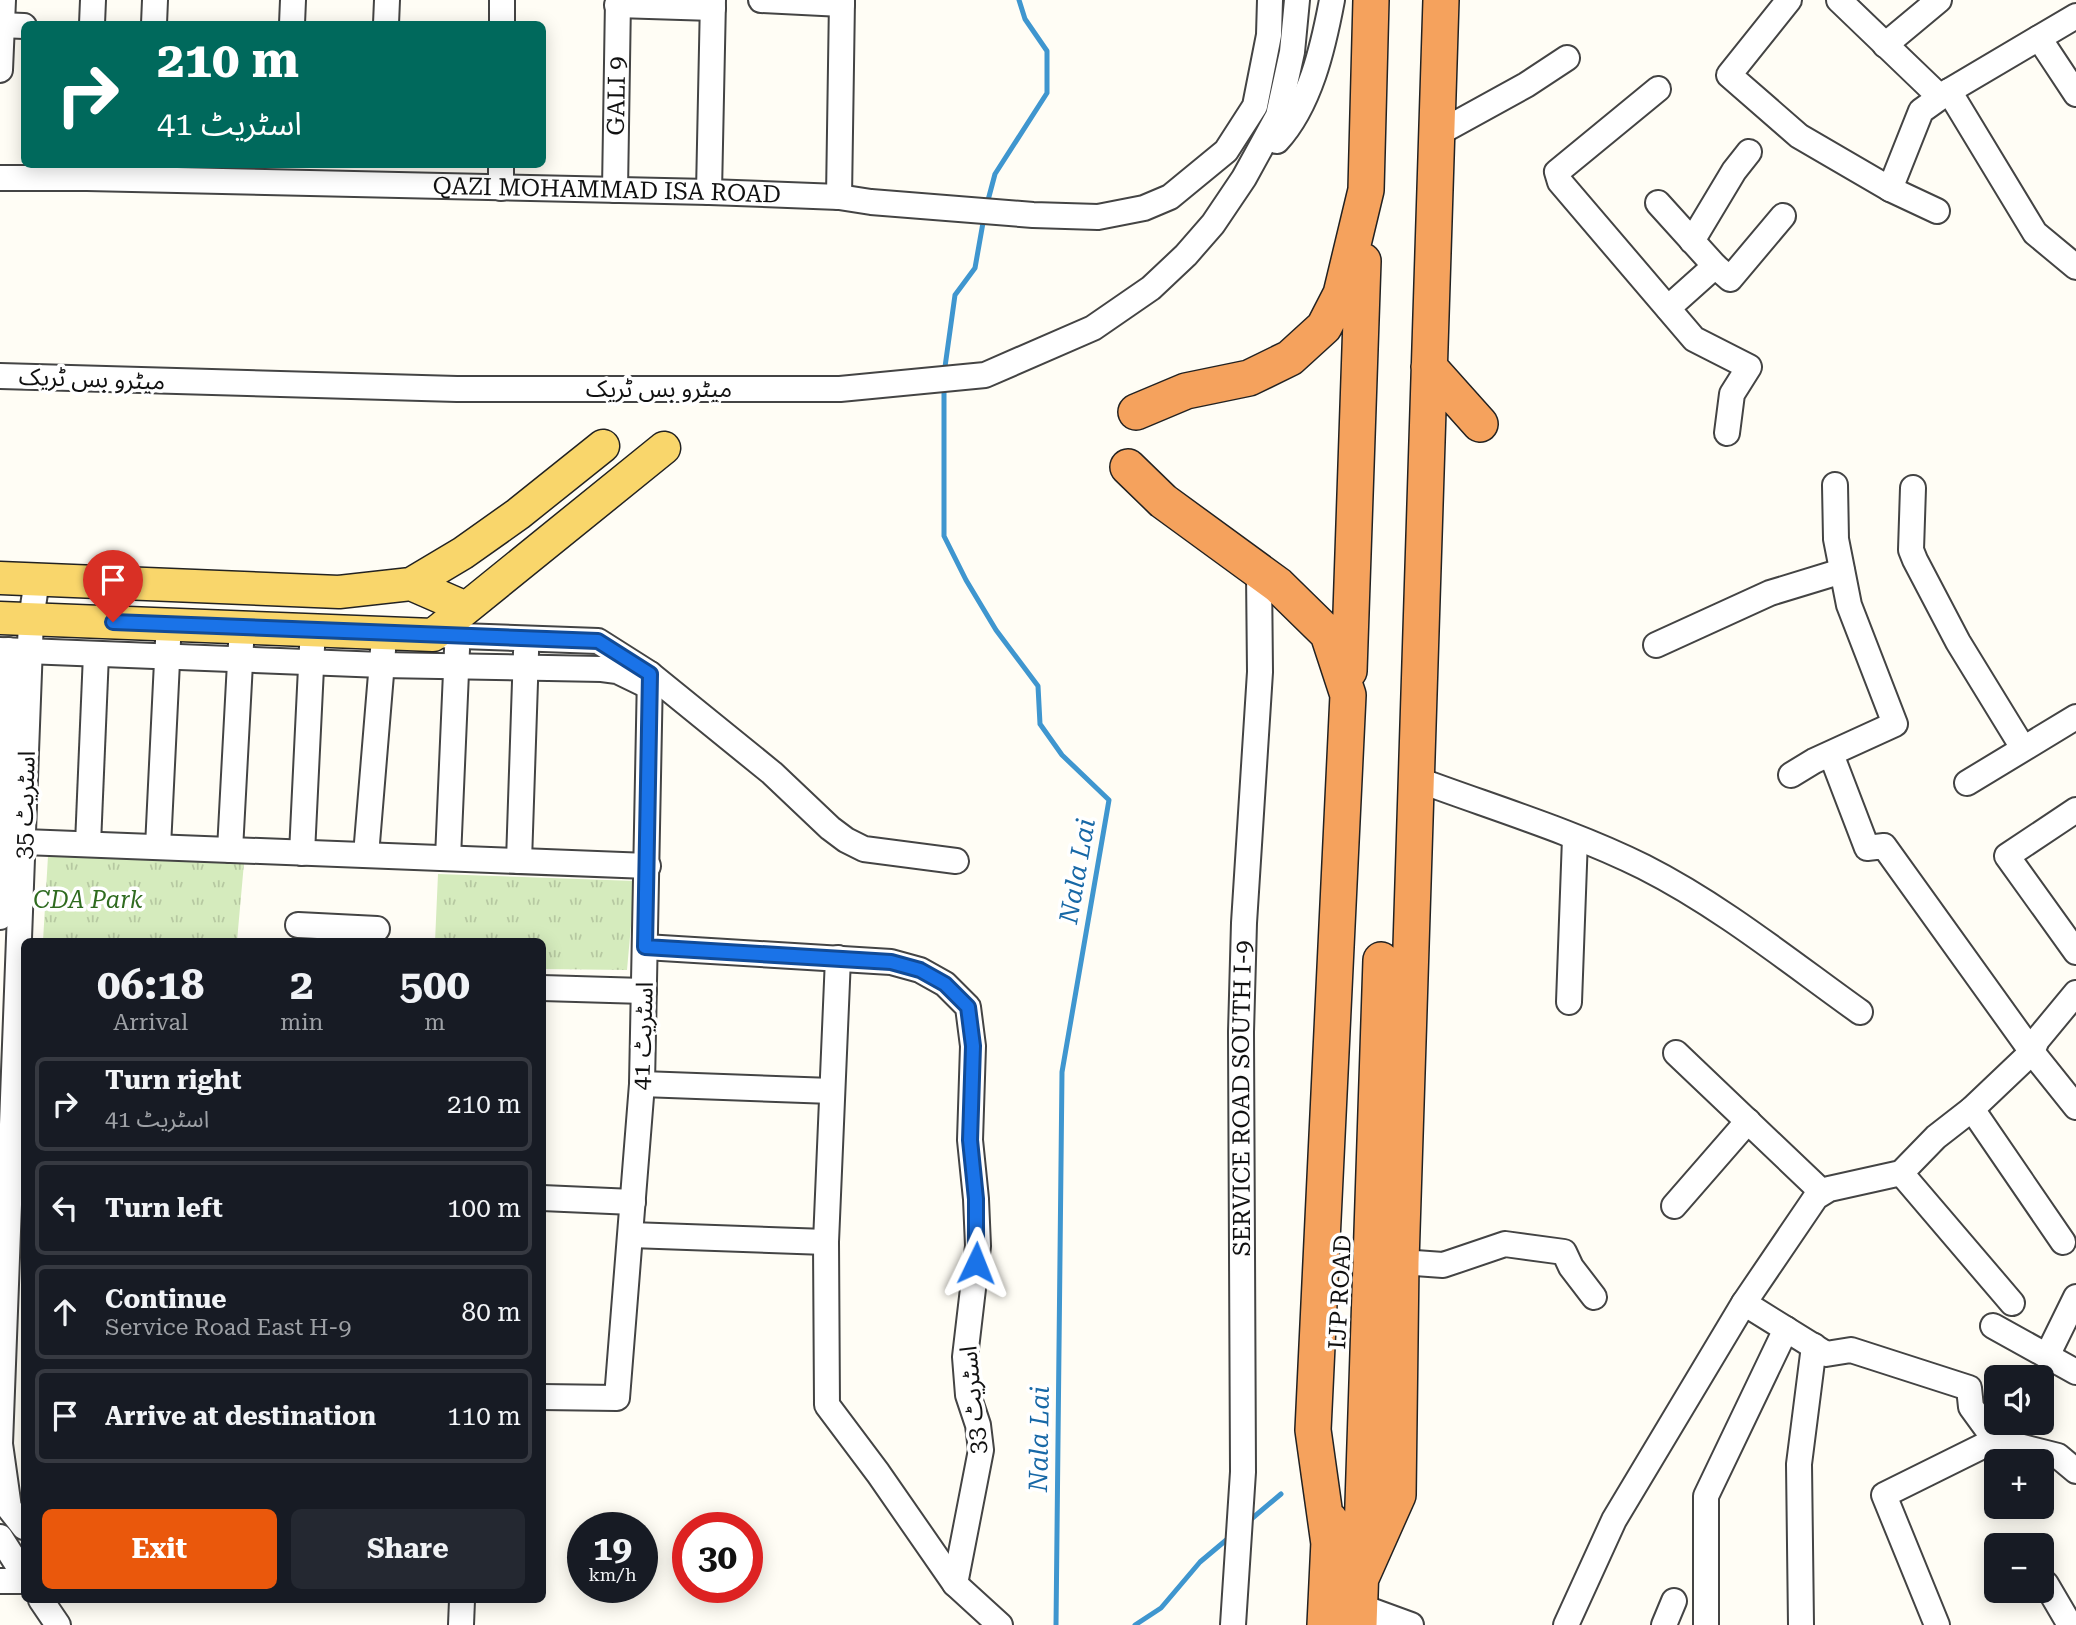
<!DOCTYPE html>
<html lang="en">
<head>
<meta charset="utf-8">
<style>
  body { margin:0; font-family:"Roboto Serif","Noto Sans Arabic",serif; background:#242831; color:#f1f3f6; height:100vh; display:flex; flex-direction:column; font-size:26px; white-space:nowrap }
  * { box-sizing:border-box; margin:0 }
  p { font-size:23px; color:#9ea1a6 }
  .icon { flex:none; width:38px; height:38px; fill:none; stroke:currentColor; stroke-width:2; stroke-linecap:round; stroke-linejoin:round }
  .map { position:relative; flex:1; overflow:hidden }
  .panel { position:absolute; left:21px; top:938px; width:525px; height:665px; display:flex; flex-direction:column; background:#171b24; border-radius:10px; box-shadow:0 4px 18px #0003 }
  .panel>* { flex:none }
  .top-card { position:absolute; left:21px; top:21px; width:525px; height:147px; border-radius:10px; box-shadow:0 4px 18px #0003; background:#00695c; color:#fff; overflow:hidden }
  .buttons { position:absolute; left:1984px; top:1365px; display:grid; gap:14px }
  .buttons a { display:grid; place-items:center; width:70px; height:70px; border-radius:10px; background:#171b24; box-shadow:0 4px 18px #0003; font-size:35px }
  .speed { position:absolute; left:567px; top:1512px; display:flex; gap:14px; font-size:35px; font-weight:700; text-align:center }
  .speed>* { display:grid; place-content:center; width:91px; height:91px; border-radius:50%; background:#171b24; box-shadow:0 4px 18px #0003; line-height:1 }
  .speed small { font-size:18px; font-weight:400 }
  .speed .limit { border:10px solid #d22; background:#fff; color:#111 }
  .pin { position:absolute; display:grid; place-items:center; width:60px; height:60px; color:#fff; margin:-72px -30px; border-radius:50% 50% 50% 0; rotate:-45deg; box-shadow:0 0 7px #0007 }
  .pin .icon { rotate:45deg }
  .me { position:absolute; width:77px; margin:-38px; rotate:2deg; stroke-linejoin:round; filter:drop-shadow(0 0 5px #0008) }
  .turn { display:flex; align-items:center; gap:24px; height:147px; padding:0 21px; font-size:32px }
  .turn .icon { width:91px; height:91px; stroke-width:2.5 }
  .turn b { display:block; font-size:49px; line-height:60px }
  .eta { display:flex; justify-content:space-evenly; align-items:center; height:119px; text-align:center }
  .eta b { font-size:42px; font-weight:700; line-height:49px }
  .button { display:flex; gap:14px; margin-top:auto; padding:14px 21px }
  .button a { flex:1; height:80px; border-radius:10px; background:#ea580c; color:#fff; font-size:28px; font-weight:700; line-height:80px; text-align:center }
  .button a+a { background:#242831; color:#f1f3f6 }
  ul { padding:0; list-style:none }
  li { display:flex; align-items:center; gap:21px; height:94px; margin:0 14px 10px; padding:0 7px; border:4px solid #363941; border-radius:10px }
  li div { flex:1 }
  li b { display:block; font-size:26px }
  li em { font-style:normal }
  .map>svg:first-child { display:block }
  .park { fill:url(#park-tufts) }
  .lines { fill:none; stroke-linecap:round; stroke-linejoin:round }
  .stream { stroke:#3f96cf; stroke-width:5 }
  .minor-casing { stroke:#444; stroke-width:28 }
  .major-casing { stroke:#222; stroke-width:35 }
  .highway-casing { stroke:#222; stroke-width:38 }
  .minor { stroke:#fff; stroke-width:24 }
  .major { stroke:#f9d66b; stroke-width:32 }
  .highway { stroke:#f5a25d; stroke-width:35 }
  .route-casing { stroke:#114b97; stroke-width:18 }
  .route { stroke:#1a73e8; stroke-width:12 }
  .labels { text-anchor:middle; stroke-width:7; stroke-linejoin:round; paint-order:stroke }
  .street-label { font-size:24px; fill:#111; stroke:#fff }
  .park-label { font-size:24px; font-style:italic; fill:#2f6b1f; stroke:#fff }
  .water-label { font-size:26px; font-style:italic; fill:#1768a6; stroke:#fff }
</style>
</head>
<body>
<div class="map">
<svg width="2076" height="1625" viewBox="0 0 2076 1625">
  <defs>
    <pattern id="park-tufts" width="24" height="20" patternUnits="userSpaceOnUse" patternTransform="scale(1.75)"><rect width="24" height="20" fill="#d5ebbd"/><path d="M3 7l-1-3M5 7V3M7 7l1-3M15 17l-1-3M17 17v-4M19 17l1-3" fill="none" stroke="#b6c8a1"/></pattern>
  </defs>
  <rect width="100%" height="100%" fill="#fffdf5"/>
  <path class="park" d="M48 856 244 863 237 941H43Z
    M438 874 635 881 627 970 543 969 542 942H435Z"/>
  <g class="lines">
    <path class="stream" d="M987 204 995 174 1047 93V51L1025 19 1019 0
      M944 374 955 295 975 268 984 217
      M944 387V536L966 580 996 630 1038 686 1040 724 1062 755 1109 800 1062 1072 1056 1625
      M1249 1521 1281 1494
      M1135 1625 1161 1608 1200 1562 1231 1536"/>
    <g class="minor-casing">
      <g id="minor">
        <path d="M502 0V24"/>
        <path d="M761 0 842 4"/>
        <path d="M1789 0 1729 75 1799 136 1890 189 1937 211"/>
        <path d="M1839 0 1940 97"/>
        <path d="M617 5 713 8"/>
        <path d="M92 24 93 0"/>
        <path d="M154 24 155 0"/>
        <path d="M292 24 293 0"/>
        <path d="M386 24 387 0"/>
        <path d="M0 25 24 26"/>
        <path d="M2039 38 2076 94"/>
        <path d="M1885 45 1939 0"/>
        <path d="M0 70 3 0"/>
        <path d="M1658 89 1557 172 1560 182 1694 339 1749 367 1732 394 1727 433"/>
        <path d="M1949 91 2035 233 2076 267"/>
        <path d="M1437 134 1526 85 1567 58"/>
        <path d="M1277 141C1310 105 1323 48 1332 0"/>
        <path d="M501 164V188"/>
        <path id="s1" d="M0 178H87L709 192 839 197 871 202 1033 215 1098 217 1144 208 1170 197 1226 151 1255 106 1269 35 1270 0"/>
        <path d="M1890 189 1921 111 1949 91 2076 16"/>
        <path id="s2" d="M615 190 618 0"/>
        <path d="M709 192 713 0"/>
        <path d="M839 197 842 0"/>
        <path d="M1658 203 1715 266 1668 308"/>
        <path d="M1692 241 1734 171 1749 152"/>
        <path d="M1715 266 1730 279 1783 216"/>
        <path d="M0 376 457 389H840L985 375 1093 328 1151 288 1186 255 1213 224 1244 178 1278 116 1292 52 1297 0"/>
        <path d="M1913 488 1911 550 1915 560 1958 642 2023 748"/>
        <path d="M433 635 598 641 650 674 772 773 830 828 846 840 864 849 956 861"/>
        <path d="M1656 645 1770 593 1842 571"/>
        <path d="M0 650 382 665 602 669 617 671 650 687"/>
        <path d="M1831 754 1867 848 1884 846 2032 1052 2076 1107"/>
        <path d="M1791 775 1814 761 1895 724 1849 605 1836 539 1835 485"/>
        <path d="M1416 779C1491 807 1574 832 1644 867 1721 906 1790 962 1860 1012"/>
        <path d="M1967 783 2076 717"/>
        <path d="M2076 810 2007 856 2076 952"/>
        <path d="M24 842 648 866"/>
        <path d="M88 844 96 654"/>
        <path d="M158 847 168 641"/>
        <path d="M230 850 241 644"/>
        <path d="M302 853 312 647"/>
        <path d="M366 855 383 650"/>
        <path d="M448 858 457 649"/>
        <path d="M519 861 526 652"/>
        <path d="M0 917 8 650"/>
        <path d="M298 925 377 929"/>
        <path d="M645 947 891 962 920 970 945 984 968 1007 973 1046 970 1140 976 1199 978 1246 965 1357 968 1395 978 1425 981 1450 955 1584"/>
        <path d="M838 958 826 1242 827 1405 878 1473 955 1584 1000 1625"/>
        <path d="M542 988 644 991"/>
        <path d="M1569 1002 1575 838"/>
        <path d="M1676 1053 1822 1192"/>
        <path d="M642 1084 832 1091"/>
        <path d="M1972 1109 2063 1242"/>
        <path d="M1901 1173 2012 1303"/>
        <path d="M542 1198 633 1202"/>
        <path d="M1674 1206 1748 1121"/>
        <path d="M631 1235 826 1242"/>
        <path d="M1401 1262 1443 1265 1505 1244 1564 1252 1571 1267 1594 1297"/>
        <path d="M1744 1303 1826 1354 1851 1350 1969 1388 1971 1407 1995 1440 2058 1456 2076 1471"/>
        <path d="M1993 1326 2076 1372"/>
        <path d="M2047 1356 2076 1297"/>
        <path d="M542 1397 617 1398 642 1084 650 674"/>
        <path d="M24 1527 9 1508 0 1444 31 619 37 580"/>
        <path d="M0 1537 24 1575"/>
        <path d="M0 1581H24"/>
        <path d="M2046 1584 2070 1625"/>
        <path d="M41 1600 58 1625"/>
        <path d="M1359 1606 1411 1625"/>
        <path d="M461 1625 462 1600"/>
        <path id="s3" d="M1233 1625 1243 1472 1241 1032 1244 923 1260 672 1259 573"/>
        <path d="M1566 1625 1614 1520 1744 1303 1816 1197 1829 1189 1901 1173 1936 1137 1972 1109 2032 1052 2037 1040 2076 993"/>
        <path d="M1664 1625 1674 1601"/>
        <path d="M1706 1625V1496L1786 1329"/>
        <path d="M1801 1625 1799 1464 1814 1346"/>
        <path d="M1937 1625 1884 1495 1995 1440"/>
      </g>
    </g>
    <g class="major-casing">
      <path id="major" d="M0 578 339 592 411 584 463 553 518 514 603 446
        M411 584 466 608
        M0 618 433 635 664 448"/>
    </g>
    <g class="highway-casing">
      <path id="highway" d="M1429 367 1480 424
        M1136 412 1186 391 1249 378 1290 358 1324 327 1341 294 1366 190 1371 0
        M1128 467 1163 501 1278 585 1328 634 1348 695 1313 1430 1329 1544
        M1349 671 1363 261
        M1361 1578 1398 1495 1401 1262 1441 0
        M1325 1625 1330 1520
        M1359 1625 1381 960"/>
    </g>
    <use href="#minor" class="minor"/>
    <use href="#major" class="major"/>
    <use href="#highway" class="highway"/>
  </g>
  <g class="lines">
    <g class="route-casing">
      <path id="route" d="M113 622 598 641 650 674 645 947 891 962 920 970 945 984 968 1007 973 1046 970 1140 976 1199V1263"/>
    </g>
    <use href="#route" class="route"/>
  </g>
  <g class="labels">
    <g class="street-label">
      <text dy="8" stroke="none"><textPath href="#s2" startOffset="94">GALI 9</textPath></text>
      <text dy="8" stroke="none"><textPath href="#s1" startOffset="607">QAZI MOHAMMAD ISA ROAD</textPath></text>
      <text transform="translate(92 379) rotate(2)" y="8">میٹرو بس ٹریک</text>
      <text x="659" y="397">میٹرو بس ٹریک</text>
      <text transform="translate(25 805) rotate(-88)" y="8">اسٹریٹ 35</text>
      <text transform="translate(643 1036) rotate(-88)" y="8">اسٹریٹ 41</text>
      <text dy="8" stroke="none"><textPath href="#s3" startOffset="527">SERVICE ROAD SOUTH I-9</textPath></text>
      <text transform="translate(1340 1292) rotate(-87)" y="8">IJP ROAD</text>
      <text transform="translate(973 1400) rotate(-95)" y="8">اسٹریٹ 33</text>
    </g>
    <g class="park-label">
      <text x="88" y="908">CDA Park</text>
    </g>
    <g class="water-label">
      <text transform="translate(1077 871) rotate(-80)" y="9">Nala Lai</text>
      <text transform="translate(1039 1439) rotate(-89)" y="9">Nala Lai</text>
    </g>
  </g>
</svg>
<div class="buttons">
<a><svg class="icon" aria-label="sound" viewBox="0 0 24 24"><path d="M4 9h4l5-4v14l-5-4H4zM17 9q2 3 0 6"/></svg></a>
<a>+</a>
<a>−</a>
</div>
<div class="speed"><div>19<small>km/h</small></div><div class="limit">30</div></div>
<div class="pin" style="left:113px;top:622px;background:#d93025"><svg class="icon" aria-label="arrive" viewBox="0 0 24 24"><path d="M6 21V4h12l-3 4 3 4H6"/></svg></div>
<svg class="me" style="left:976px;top:1263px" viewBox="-20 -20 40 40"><path d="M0-17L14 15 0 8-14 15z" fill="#1a73e8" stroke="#fff" stroke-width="4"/></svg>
<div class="top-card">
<div class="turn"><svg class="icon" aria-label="right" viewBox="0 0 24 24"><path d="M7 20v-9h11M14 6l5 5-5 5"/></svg><div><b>210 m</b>اسٹریٹ 41</div></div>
</div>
<section class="panel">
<div class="eta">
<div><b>06:18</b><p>Arrival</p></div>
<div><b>2</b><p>min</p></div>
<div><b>500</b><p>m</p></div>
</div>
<ul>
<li><svg class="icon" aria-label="right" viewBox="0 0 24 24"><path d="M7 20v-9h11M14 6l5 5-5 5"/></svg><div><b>Turn right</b><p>اسٹریٹ 41</p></div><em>210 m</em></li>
<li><svg class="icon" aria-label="left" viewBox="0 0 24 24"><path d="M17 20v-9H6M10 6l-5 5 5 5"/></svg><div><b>Turn left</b></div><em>100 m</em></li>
<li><svg class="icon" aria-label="ahead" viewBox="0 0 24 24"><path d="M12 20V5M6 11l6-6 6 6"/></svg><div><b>Continue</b><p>Service Road East H-9</p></div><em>80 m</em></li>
<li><svg class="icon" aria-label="arrive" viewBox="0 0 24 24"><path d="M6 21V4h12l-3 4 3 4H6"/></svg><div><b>Arrive at destination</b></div><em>110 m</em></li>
</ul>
<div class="button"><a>Exit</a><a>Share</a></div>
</section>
</div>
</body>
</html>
